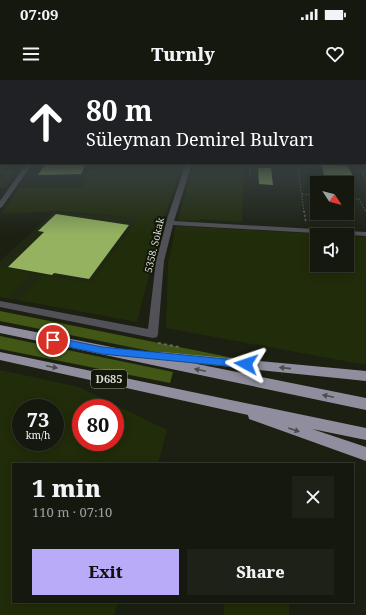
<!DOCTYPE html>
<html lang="en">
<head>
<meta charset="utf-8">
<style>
  body { margin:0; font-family:"Noto Serif",serif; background:#1d2117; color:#f1f3f6; height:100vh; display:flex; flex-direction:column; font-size:15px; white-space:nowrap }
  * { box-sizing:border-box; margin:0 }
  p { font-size:13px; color:#9da09e }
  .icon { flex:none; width:22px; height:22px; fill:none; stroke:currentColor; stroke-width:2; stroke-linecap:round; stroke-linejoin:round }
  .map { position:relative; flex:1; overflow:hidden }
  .drawer { position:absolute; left:12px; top:383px; width:342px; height:140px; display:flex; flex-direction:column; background:#14180e; border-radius:0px; box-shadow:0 2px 10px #0003,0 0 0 1px #33372e }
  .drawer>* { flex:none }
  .banner { position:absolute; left:0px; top:0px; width:366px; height:84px; box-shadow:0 2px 10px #0003,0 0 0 1px #33372e; background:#202124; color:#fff; overflow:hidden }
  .needle { width:26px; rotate:126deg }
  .buttons { position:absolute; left:310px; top:96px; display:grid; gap:8px }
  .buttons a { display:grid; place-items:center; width:44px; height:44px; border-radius:0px; background:#14180e; box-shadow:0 2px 10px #0003,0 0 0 1px #33372e; font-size:20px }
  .speed { position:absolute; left:12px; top:319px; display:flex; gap:8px; font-size:20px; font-weight:700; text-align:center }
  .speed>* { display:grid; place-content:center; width:52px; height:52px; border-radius:50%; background:#14180e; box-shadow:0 2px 10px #0003,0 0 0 1px #33372e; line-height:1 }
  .speed small { font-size:10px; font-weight:400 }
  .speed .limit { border:6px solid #d22; background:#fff; color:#111 }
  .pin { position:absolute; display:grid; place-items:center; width:34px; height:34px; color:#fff; margin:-17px; border:2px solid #fff; border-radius:50%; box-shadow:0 1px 4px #0007 }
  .me { position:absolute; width:44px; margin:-22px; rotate:275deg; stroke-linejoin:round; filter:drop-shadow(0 0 3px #0008) }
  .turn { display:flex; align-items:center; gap:14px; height:84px; padding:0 20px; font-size:18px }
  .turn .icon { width:52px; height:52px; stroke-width:2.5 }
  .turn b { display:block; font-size:28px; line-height:34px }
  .round { display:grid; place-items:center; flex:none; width:42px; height:42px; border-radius:0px; background:#1d2117 }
  .head { display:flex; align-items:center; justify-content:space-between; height:68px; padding:0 20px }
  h1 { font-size:24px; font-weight:800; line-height:30px }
  .button { display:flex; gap:8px; margin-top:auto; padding:8px 20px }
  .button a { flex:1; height:46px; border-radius:0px; background:#b9abf7; color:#111; font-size:16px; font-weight:800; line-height:46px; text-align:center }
  .button a+a { background:#1d2117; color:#f1f3f6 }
  .status { display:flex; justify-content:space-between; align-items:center; height:28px; padding:0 20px; background:#14180e; direction:ltr }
  .status svg { height:11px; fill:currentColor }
  header { display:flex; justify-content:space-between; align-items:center; height:52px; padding:0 20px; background:#14180e; font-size:18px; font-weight:800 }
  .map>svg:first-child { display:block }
  .built { fill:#202713 }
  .green { fill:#212c0a; fill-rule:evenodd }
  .forest { fill:#425615 }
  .building { fill:#94b25f }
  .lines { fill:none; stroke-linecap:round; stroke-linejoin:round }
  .path-far2 { stroke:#666b5f; stroke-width:1; stroke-dasharray:1.5 1.5; stroke-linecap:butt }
  .path-far1 { stroke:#666b5f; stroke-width:1.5; stroke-dasharray:2 2; stroke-linecap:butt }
  .path { stroke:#666b5f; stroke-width:2; stroke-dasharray:3 3; stroke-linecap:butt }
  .minor { fill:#525158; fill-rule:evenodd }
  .tertiary { fill:#525158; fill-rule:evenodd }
  .trunk { fill:#908e9e; fill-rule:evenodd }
  .oneway { fill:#4b4d4c }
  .route { fill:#1a73e8; stroke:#114b97 }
  .labels { text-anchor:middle; stroke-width:4; stroke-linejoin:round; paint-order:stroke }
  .far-street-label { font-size:10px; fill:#d8dcd3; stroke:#121709 }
  .shield { fill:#121709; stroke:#9da196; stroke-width:1 }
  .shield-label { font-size:11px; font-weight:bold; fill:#d8dcd3 }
</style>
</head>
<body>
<div class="status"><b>07:09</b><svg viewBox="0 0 49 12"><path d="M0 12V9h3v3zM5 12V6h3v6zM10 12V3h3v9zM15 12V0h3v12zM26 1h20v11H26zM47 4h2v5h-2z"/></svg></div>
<header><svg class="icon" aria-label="menu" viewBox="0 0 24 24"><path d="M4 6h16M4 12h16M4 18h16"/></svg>Turnly<svg class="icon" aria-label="heart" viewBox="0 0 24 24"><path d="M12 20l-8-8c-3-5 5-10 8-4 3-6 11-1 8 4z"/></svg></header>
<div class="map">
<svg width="366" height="535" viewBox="0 0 366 535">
  <rect width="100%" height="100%" fill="#1b2012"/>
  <path class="built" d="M42 83H91L85 96H33Z
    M54 132 138 138 72 230 0 217V181Z"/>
  <path class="green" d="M0 80 1 83H14L10 88 17 89 5 107H0V101L5 92H0L3 85H0Z
    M91 83H183L163 140 137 242 19 220 42 195 91 203 138 138 58 131 1 134 19 108H81Z
    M194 83H244L242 142 200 139 199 141 178 140Z
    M176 146 339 155H317V185H347V156L366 157V285L166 248 168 183Z
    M0 187 32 193 9 218 0 217Z
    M0 290 79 307 167 350 158 384H13V522H118L114 535H0ZM21 328H55V362H21ZM81 328H115V362H81Z
    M224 522H289V535H224Z"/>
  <path class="forest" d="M0 231 288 289 190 279 0 241Z
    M0 256 173 292 170 303 0 269Z"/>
  <path class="building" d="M86 83 81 94 38 95 45 84Z
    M321 84 348 86 355 100 325 98Z
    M258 88H271L273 105 259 104Z
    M56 134 129 145 89 199 54 193 52 195 8 187 44 152 38 151Z"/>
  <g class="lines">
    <path class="path-far2" d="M250 83V97
      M366 92 362 93 366 100
      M347 110 350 118
      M302 114 317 115
      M347 118 359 119 366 132
      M304 132 298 89 301 87 316 88"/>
    <path class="path-far1" d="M304 131 306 143"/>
    <path class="path" d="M158 263 179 267"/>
    <path class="minor" d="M27 83H33L2 127 0 128V121Z
      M186 83H192L174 141 366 152V156L173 145 164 181 158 254 157 257 153 258 0 227V221L148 249 156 181 168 136Z"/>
    <path class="tertiary" d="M365 80H366V83H365Z"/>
    <path class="trunk" d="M0 245 157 276 158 273 162 272 366 291V301L192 283 366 318V330L0 253Z
      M0 272 366 348V360L312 349 366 367V381L249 339 248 335 0 280Z"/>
  </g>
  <defs><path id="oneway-solid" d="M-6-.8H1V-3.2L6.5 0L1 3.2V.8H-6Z"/></defs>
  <g class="oneway">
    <use href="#oneway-solid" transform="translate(52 287) rotate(12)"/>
    <use href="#oneway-solid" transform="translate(285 288) rotate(-174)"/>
    <use href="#oneway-solid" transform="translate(200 290) rotate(-168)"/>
    <use href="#oneway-solid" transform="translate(328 316) rotate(-168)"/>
    <use href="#oneway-solid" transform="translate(294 350) rotate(19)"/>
  </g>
  <linearGradient id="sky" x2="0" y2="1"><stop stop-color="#0f120a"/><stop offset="0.52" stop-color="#394244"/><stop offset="1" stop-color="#394244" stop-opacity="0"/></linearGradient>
  <rect width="366" height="155" fill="url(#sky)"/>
  <path class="route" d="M53 257 102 267 246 281 250 282 251 284 250 287 246 288 102 274 50 263 49 260Z"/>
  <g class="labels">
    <g class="far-street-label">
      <text transform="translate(154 165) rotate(-77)" y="4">5358. Sokak</text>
    </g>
    <rect class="shield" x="91" y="290" width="36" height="18" rx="3"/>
    <g class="shield-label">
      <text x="109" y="303">D685</text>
    </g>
  </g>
</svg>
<div class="buttons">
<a><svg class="needle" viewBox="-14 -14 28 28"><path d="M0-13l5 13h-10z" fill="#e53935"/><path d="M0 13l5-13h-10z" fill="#9da09e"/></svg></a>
<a><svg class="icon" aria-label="sound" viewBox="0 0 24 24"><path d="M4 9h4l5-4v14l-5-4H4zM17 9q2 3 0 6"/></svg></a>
</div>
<div class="speed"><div>73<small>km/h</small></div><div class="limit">80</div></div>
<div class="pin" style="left:53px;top:260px;background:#d93025"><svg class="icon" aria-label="arrive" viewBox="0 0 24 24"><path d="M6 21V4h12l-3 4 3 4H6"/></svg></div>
<svg class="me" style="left:246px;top:284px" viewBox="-20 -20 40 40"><path d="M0-17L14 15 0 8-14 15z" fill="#1a73e8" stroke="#fff" stroke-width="4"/></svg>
<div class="banner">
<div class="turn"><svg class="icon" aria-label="ahead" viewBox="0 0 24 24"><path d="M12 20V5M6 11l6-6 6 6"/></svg><div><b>80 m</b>Süleyman Demirel Bulvarı</div></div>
</div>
<section class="drawer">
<div class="head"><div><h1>1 min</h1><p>110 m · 07:10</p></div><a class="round"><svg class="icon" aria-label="close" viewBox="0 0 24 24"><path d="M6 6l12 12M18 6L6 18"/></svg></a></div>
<div class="button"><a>Exit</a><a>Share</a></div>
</section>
</div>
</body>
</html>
